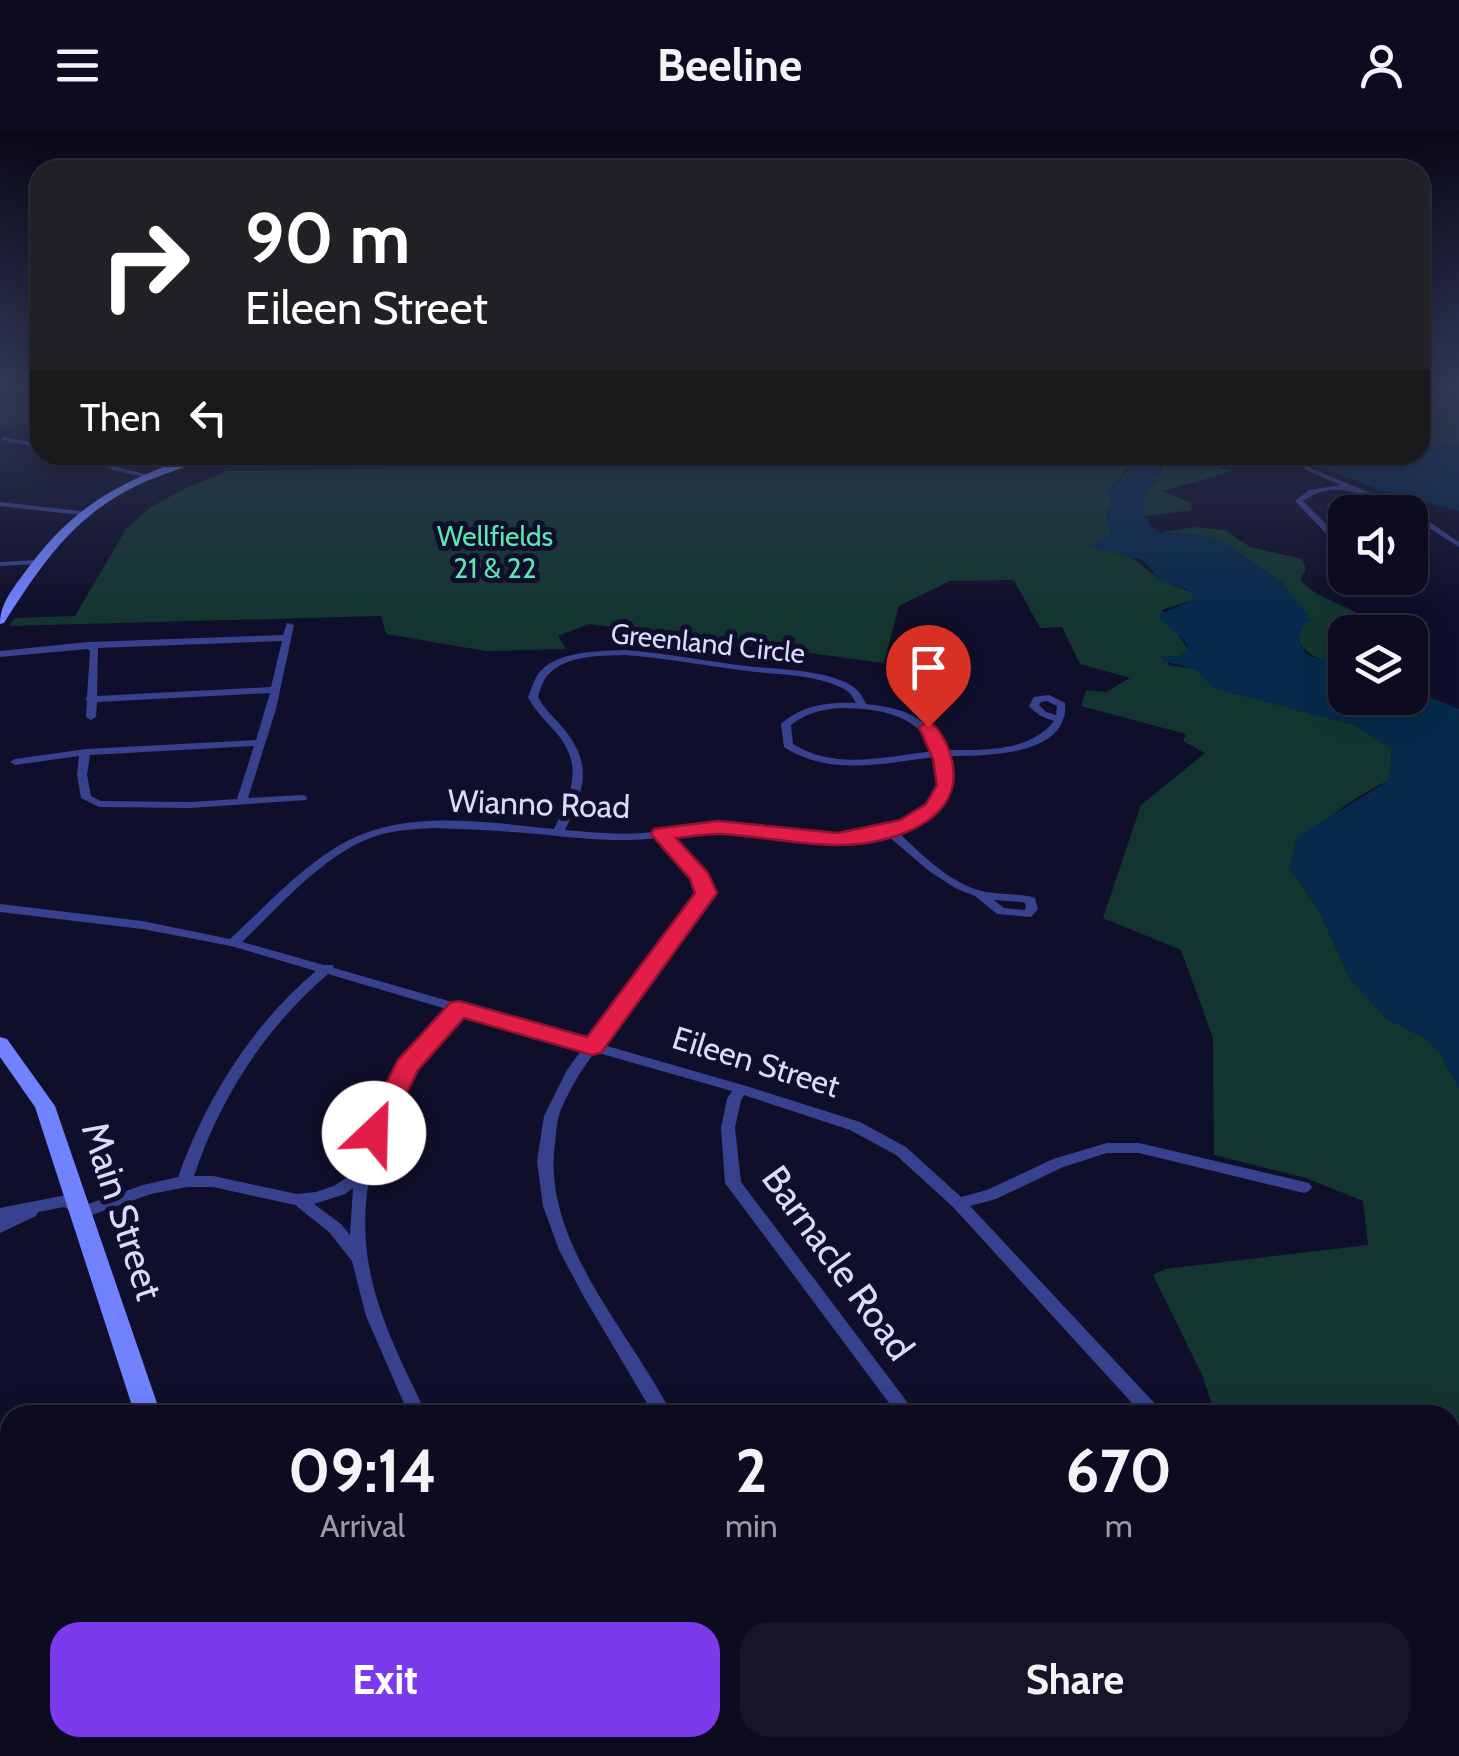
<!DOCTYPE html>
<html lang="en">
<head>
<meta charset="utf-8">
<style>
  body { margin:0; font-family:Cabin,sans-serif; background:#151429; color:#f1f3f6; height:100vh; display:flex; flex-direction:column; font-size:38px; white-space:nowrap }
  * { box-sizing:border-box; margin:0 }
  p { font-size:32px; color:#9a9ba5 }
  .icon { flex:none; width:55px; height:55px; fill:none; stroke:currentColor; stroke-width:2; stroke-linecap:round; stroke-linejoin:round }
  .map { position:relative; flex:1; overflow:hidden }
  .side { position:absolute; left:0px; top:1275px; width:1460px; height:352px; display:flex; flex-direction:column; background:#0c0b20; border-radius:30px 30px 0 0; box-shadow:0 5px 25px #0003,0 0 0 2px #2c2b3e }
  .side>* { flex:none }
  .banner { position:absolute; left:30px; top:30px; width:1400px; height:305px; border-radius:30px; box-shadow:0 5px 25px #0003,0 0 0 2px #2c2b3e; background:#202124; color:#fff; overflow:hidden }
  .tools { position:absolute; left:1328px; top:365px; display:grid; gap:20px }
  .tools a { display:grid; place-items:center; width:100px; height:100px; border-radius:20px; background:#0c0b20; box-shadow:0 5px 25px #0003,0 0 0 2px #2c2b3e; font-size:50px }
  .pin { position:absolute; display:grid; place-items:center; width:85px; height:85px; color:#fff; margin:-102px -42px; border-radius:50% 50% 50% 0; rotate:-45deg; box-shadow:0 0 10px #0007 }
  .pin .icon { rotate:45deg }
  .me { position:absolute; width:110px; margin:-55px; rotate:24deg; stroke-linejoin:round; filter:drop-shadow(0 0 8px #0008) }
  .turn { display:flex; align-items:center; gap:35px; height:210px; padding:0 50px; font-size:45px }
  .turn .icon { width:130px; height:130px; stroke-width:2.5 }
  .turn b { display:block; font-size:70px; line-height:85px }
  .then { display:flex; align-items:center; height:95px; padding:0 50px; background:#0003; gap:20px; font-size:38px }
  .eta { display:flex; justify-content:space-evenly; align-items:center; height:170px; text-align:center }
  .eta b { font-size:60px; font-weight:700; line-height:70px }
  .primary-button { display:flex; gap:20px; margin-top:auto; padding:20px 50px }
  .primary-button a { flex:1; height:115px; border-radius:30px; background:#7c3aed; color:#fff; font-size:40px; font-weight:700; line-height:115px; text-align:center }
  .primary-button a+a { background:#151429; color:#f1f3f6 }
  header { display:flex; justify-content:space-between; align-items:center; height:130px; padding:0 50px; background:#0c0b20; font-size:45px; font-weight:700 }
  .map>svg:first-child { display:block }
  .green { fill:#12362f }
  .water { fill:#072a4c }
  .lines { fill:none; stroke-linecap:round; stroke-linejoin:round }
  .street { fill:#37418d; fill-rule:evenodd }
  .secondary { fill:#7082ff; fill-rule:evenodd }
  .route { fill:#e11d48; stroke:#92132f; stroke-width:2.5 }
  .labels { text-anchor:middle; stroke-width:10; stroke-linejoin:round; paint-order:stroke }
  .far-park-label { font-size:28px; fill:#5ce8b0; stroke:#100f2b }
  .far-street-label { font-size:28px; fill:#d9daff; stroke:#100f2b }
  .street-label { font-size:32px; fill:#d9daff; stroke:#100f2b }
  .near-street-label { font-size:38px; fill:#d9daff; stroke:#100f2b }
</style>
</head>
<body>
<header><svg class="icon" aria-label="menu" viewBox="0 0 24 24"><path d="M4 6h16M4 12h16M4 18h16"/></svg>Beeline<svg class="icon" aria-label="person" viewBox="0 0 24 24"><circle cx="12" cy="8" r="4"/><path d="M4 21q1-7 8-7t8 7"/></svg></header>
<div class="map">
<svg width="1459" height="1626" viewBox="0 0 1459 1626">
  <rect width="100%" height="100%" fill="#100f2b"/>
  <path class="green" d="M0 254 40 259V293L0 296Z
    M1459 259V315L1420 314V267L1433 261Z
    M357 325H754L847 329 1102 325 1129 336 1109 361 1112 376 1106 384 1111 404 1091 416C1130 419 1134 431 1163 451 1173 457 1184 458 1193 464L1196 469 1162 480 1188 519 1179 527 1169 526 1168 535 1196 539 1213 558 1355 595 1392 619 1390 650C1355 666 1303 700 1289 738L1318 778 1350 849 1386 888 1424 908 1439 922 1459 958V1426L1450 1418V1285H1216L1202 1245 1153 1145 1165 1139 1368 1115 1363 1071 1306 1048 1214 1025 1213 908 1181 820 1103 788 1141 675 1205 623 1183 611 1186 604 1081 576 1086 560 1106 562 1130 548 1080 534 1062 497 1040 498 1014 450 950 451 899 476 884 533 589 494 558 506 566 519 486 521 386 504 381 486 9 496 15 488 75 486 126 399 151 377 186 358 228 341 384 339 369 326Z
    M1137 325 1197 329 1230 342 1163 361 1190 373 1193 380 1146 386 1142 377 1145 364 1161 342V336Z
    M1193 397 1225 400 1250 417 1302 429 1306 439 1300 449C1320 475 1359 473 1377 502H1345V540C1323 531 1277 516 1310 489 1268 437 1232 408 1162 402Z"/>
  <path class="water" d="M1420 314 1459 315V381L1379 360 1310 332 1319 325H1420Z
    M1102 325H1137L1160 335 1158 350 1145 364 1142 377 1151 396 1160 403 1203 405 1227 415 1282 452 1311 490 1304 495 1298 510 1306 524 1345 540V568H1410V559L1459 579V958L1439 922 1424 908 1386 888 1350 849 1318 778 1289 738 1297 707 1390 650 1392 619 1355 595 1213 558 1196 539 1163 531 1161 526 1179 527 1188 519C1184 503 1165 499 1158 485L1195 469 1188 460 1162 452 1142 430 1089 416 1111 404 1106 384 1112 376 1109 361 1130 338Z"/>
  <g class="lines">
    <path class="street" d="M4 307 40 314V318L2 310V308Z
      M82 325H91L117 337 153 346 149 348 113 340Z
      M1292 325H1299L1310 338 1412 380 1459 412V417L1410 386V382H1404C1369 368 1339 346 1303 371L1345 413V420H1342L1295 371 1309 360 1341 355 1306 340Z
      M0 372 80 381 84 383 80 385 0 376Z
      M37 430 41 432 40 434 0 436V432Z
      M1375 448H1401C1395 452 1381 452 1375 448Z
      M287 493 294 495 276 579 248 668 302 665 306 666 307 668 306 670 190 678 99 677 81 668 77 645 79 626 15 635 10 632 15 629 86 619 256 610 270 563 97 572 96 587 91 590 86 587 87 571 85 569 87 567 90 521 88 519 0 527V521L88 512 283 505ZM282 511 271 557 97 566 98 518ZM254 616 237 669 190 672 101 671 91 666 87 645 90 625Z
      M624 520C665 523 705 531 746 536 779 540 814 539 845 552 856 557 861 563 866 574 902 578 927 585 944 620 981 620 1029 623 1054 591 1044 588 1036 584 1029 576L1034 567 1049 565 1065 573C1070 627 983 626 946 626 954 669 938 688 898 702 922 725 953 756 986 762 1003 765 1019 763 1035 768L1038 779 1031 787 997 784 975 766 955 758 929 741 888 706 839 713 805 712 719 701 669 706 704 746 712 763 682 812 600 914 746 956 860 992 906 1017 961 1067 987 1060 1053 1029 1107 1013H1139L1309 1053 1312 1057 1309 1061 1304 1063 1139 1023H1107L1063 1037 996 1069 970 1076 1160 1279 1163 1285H1143L953 1077 896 1025 850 1000 744 965 741 970 735 998 741 1052 917 1285H898L725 1053 721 998 727 969 732 961 595 922C581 940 569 960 560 982 557 991 556 1003 555 1013 541 1112 631 1202 672 1285H654L584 1167 559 1120 543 1076 537 1031 544 986 567 940 583 918 462 883C444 902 425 920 411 941 374 998 356 1075 370 1141 380 1192 405 1239 427 1285H409L366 1186 352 1131 329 1102 295 1075 213 1057H187L151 1064 83 1088 64 1077 38 1082 36 1086 0 1103V1078L66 1065 85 1075 143 1055 178 1047C206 968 252 895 316 841L231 816 142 799 0 782V774L142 791 230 809C264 778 296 742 335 718 399 677 483 692 554 699 573 660 585 633 552 598 543 588 534 579 528 567 531 560 534 550 538 544 555 521 598 521 624 520ZM624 525C666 528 706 536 748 541 778 545 812 544 840 557 848 560 852 565 856 573 828 572 802 575 781 594L784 617C831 647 884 633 935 627 937 634 939 642 939 649 934 700 857 708 818 707 784 705 752 695 718 695 692 694 667 701 642 703 616 705 590 702 565 700 584 660 594 635 563 598 554 587 544 579 538 567 540 560 543 550 548 545 566 525 599 526 624 525ZM1047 571 1057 576 1056 585 1046 582 1039 575 1041 572ZM842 578C879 579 917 583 934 621 886 626 836 641 793 614L791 595C806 583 822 579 842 578ZM434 698C469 699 504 701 538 704 578 708 618 713 658 708L695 749 700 763 672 807 588 911 334 838 333 835H324L242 812C281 775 326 721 379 705 397 700 416 699 434 698ZM994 770 1022 772 1025 773 1026 778 1024 780 1004 778ZM328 844 450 880C401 930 372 970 356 1041L334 1056 316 1062 297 1064 213 1046H194C220 968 265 898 328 844ZM353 1058 350 1105 341 1094 314 1074 345 1064Z
      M10 1522V1543L0 1547V1526Z
      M1450 1590 1459 1595V1622L1450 1617Z
      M853 1618H877L881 1626H856Z
      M1154 1618H1178L1182 1626H1157Z"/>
    <path class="secondary" d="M1420 254H1430L1420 258Z
      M196 325H210C188 338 161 344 138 355 74 385 41 435 4 493L0 494C0 475 11 461 22 446 72 376 117 353 196 325Z
      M0 907 7 909 55 976 161 1285H135L35 977 0 927Z
      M373 1618H413L416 1626H376Z"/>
  </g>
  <linearGradient id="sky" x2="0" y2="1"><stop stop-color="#090818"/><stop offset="0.53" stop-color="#313755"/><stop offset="1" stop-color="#313755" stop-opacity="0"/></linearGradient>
  <rect width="1459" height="481" fill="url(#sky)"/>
  <path class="route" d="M928 592C941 596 951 622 953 636 962 694 884 716 837 715 799 715 760 706 722 704 707 703 691 707 676 708L708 743 717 763 601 923 592 925 464 888 418 940 384 1009H365L361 1003 398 930 450 873 459 871 587 907 695 763 690 749 651 704 654 699 718 691 838 703 900 690 926 674 937 655 933 629 919 597Z"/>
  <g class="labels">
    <g class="far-park-label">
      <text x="495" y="416">Wellfields<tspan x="495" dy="32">21 &amp; 22</tspan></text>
    </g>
    <g class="far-street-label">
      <text transform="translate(708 513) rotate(6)" y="10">Greenland Circle</text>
    </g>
    <g class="street-label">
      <text transform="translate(539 674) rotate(2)" y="11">Wianno Road</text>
      <text transform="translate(756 932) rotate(17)" y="11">Eileen Street</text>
    </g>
    <g class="near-street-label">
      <text transform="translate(122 1081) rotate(72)" y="13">Main Street</text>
      <text transform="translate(838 1133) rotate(54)" y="13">Barnacle Road</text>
    </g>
  </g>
</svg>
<div class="tools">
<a><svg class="icon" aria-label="sound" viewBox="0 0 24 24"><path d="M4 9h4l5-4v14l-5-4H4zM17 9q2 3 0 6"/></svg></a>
<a><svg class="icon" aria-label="layers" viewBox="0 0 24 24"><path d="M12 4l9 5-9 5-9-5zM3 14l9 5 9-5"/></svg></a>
</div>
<div class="pin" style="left:928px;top:597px;background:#d93025"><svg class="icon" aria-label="arrive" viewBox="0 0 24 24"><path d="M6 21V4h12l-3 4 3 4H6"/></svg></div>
<svg class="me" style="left:374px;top:1003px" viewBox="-20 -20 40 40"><circle r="19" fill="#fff"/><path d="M0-13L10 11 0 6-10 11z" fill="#e11d48"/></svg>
<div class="banner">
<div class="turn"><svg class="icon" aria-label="right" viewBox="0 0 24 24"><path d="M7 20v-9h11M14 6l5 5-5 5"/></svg><div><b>90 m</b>Eileen Street</div></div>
<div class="then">Then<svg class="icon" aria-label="left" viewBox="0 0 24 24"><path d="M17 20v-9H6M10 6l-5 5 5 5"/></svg></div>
</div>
<section class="side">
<div class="eta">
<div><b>09:14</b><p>Arrival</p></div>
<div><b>2</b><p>min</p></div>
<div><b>670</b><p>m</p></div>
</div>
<div class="primary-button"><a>Exit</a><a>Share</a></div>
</section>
</div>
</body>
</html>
